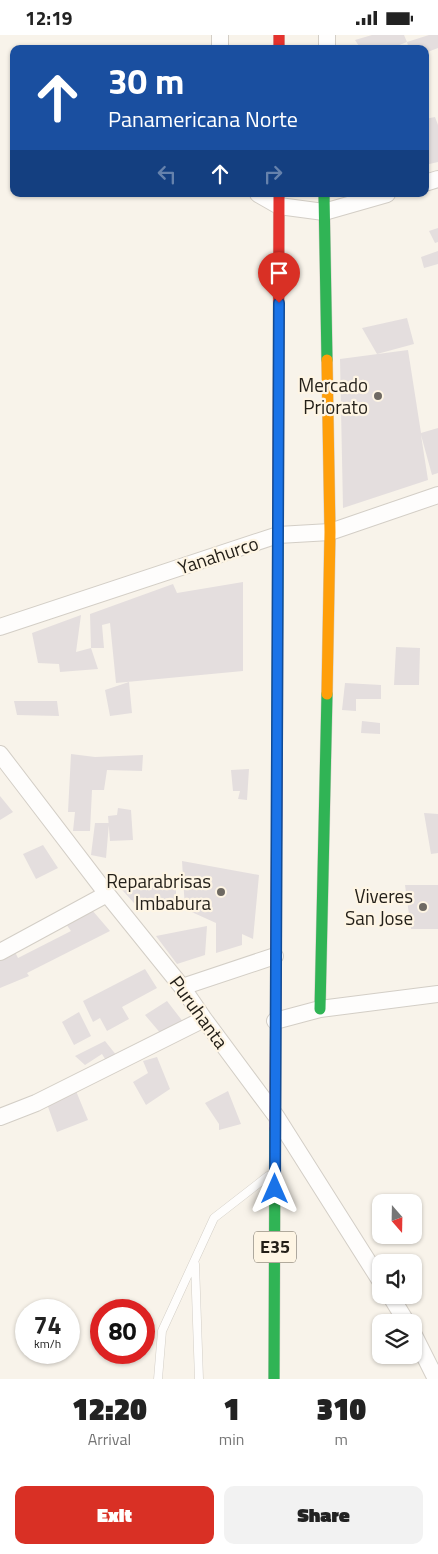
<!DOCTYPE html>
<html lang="en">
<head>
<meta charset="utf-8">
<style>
  body { margin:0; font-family:"Titillium Web",sans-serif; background:#f2f2f2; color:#222; height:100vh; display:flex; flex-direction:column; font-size:19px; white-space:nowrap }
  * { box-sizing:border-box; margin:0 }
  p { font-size:16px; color:#767676 }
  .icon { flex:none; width:28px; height:28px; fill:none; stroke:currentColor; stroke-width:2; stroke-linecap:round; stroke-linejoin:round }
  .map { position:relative; height:1344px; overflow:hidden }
  .drawer { display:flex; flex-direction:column; background:#fff; flex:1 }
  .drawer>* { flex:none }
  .guide { position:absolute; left:10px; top:10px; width:419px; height:152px; border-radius:10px; box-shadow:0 1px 4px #0004; background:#1a4fa0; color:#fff; overflow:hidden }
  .needle { width:32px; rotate:160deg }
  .fabs { position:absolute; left:372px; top:1159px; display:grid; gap:10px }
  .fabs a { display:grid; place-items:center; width:50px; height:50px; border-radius:10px; background:#fff; box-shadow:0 1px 4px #0004; font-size:25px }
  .speed { position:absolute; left:15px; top:1264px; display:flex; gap:10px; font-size:25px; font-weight:700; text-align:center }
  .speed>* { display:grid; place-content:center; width:65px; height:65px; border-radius:50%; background:#fff; box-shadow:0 1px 4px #0004; line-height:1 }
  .speed small { font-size:12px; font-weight:400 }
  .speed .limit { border:8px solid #d22; background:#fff; color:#111 }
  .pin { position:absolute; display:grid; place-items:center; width:42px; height:42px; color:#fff; margin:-51px -21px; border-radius:50% 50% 50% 0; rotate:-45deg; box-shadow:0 0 5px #0007 }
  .pin .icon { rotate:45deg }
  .me { position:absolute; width:55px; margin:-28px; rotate:0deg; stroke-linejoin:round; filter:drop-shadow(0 0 4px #0008) }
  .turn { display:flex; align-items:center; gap:18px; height:105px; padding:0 15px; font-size:22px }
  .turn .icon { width:65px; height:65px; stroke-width:2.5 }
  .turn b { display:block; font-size:35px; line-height:42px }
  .lanes { display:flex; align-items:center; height:48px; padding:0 15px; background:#0003; justify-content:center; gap:25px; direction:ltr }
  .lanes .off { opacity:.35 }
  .eta { display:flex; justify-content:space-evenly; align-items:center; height:85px; text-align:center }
  .eta b { font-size:30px; font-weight:800; line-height:35px }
  .primary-button { display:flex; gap:10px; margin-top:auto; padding:10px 15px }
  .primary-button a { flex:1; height:58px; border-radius:10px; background:#d93025; color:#fff; font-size:20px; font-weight:800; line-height:58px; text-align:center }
  .primary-button a+a { background:#f2f2f2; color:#222 }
  .status { display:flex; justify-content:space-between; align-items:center; height:35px; padding:0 25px; background:#fff; direction:ltr }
  .status svg { height:14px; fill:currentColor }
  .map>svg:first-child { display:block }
  .building { fill:#e4dede }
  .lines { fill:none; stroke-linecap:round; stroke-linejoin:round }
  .lane-casing { stroke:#d3cec6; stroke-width:9 }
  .street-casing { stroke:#d3cec6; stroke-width:18 }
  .fast-casing { stroke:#d3cec6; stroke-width:12 }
  .slow-casing { stroke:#d3cec6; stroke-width:12 }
  .jam-casing { stroke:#d3cec6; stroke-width:12 }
  .lane { stroke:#fefdfc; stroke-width:8 }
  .street { stroke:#fefdfc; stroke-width:16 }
  .fast { stroke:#30b455; stroke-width:11 }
  .slow { stroke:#ff9f0a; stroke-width:11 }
  .jam { stroke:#e5322d; stroke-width:11 }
  .route-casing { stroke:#114b97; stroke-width:12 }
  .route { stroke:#1a73e8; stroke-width:9 }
  .poi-dot { fill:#6e6962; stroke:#fef5e4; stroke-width:2 }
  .labels { text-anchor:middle; stroke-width:4.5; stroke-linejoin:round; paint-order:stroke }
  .shield { fill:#fef5e4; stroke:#655f55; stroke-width:1 }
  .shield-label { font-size:18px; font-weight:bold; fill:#231f18 }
  .poi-label { font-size:19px; fill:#231f18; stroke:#fef5e4; text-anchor:end }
  .street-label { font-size:19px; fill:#231f18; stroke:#fef5e4 }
</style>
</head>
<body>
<div class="status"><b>12:19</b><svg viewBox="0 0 49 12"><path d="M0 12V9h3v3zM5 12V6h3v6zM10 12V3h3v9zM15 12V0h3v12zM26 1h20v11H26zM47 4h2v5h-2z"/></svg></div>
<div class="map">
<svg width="438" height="1344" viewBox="0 0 438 1344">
  <rect width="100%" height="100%" fill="#f8f3ea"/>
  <path class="building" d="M372 0H404L407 7 389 14H361L355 5Z
    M429 0H438V13L425 18V14H409L407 7Z
    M435 82 438 90V127L425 130V84Z
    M438 193V207L435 208 429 196Z
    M438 216V229L424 233 421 222Z
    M407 283 414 309 377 319 362 293Z
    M408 315 421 398 438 393V438L432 440 421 400 428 445 343 473 340 324Z
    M243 547V636L116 648 110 588 102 590 104 613H91L90 579 173 549 177 558Z
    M81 580 76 617 91 613 98 634 60 637 59 629 38 628 32 598Z
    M396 612 420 613 419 650H394Z
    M129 647 132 678 110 681 105 655Z
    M345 648 381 650V664H356V676L342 675Z
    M14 666H57L59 681 17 680Z
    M362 686 380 688V699L361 698Z
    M71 719 95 722 143 720 142 736 107 735 104 755H92L90 796H73L75 777H68Z
    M249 734 247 765 238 764 240 756H233L231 735Z
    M0 761 13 777 0 785Z
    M118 773 131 775 133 805 110 806 108 781 117 780Z
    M424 778 438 779V818L431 819Z
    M95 788H109L106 823 91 820Z
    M43 810 58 833 36 844 23 819Z
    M182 826 259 840 253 904 242 899V910L216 918V888L185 874Z
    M113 845 176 846V874L170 876 165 870 144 867 134 868Z
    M405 850H438V894H411Z
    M92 875 110 896 27 938 29 941 0 953V924L15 917 18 923 71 896 66 889Z
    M207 891 205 920 177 929 156 901Z
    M145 934 157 953 122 972 129 984 107 996 100 983 93 987 83 966Z
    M167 966 184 988 162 1000 145 980Z
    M79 977 91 1001 74 1010 62 987Z
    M105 1006 121 1026 107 1027 102 1019 85 1030 75 1021Z
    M157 1022 170 1054 146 1070 133 1047 148 1038 143 1026Z
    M76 1056 88 1085 57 1097 47 1069Z
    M228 1056 241 1089 219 1095V1089L205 1068Z"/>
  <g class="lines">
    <g class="lane-casing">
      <path id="lane" d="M195 1229 199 1344
        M158 1344 162 1296 214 1183 268 1141"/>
    </g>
    <g class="street-casing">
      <path id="street" d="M220 0V14
        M327 14V0
        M425 148 438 144
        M258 159 279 171 324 177 387 159
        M0 592 278 500 330 497 438 460
        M0 719 107 859 182 952 204 984 276 1081 381 1247
        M0 917 107 859
        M182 952 275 921
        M275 986 320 974 438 959
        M0 1082 36 1068 204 984
        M390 1260 407 1288
        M414 1300 436 1344"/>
    </g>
    <g class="fast-casing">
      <path id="fast" d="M324 159 327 325
        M277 719 278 496
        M320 974 327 659
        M274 1344 275 1094"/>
    </g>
    <g class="slow-casing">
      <path id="slow" d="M327 659 330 497 327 325"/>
    </g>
    <g class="jam-casing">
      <path id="jam" d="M279 0V14
        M278 496 279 159
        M275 1094 277 719"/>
    </g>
    <use href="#lane" class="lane"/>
    <use href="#street" class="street"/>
    <use href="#fast" class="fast"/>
    <use href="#slow" class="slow"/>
    <use href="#jam" class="jam"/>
  </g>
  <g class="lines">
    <g class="route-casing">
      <path id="route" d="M275 1154 279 268"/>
    </g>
    <use href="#route" class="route"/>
  </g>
  <g class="poi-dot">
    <circle cx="378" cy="361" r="5"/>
    <circle cx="221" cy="857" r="5"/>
    <circle cx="423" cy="872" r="5"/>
  </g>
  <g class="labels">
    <rect class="shield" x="254" y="1196.5" width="42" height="31" rx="4"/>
    <g class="shield-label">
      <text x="275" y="1218">E35</text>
    </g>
    <g class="poi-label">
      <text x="368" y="357">Mercado<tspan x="368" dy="22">Priorato</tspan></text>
      <text x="211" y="853">Reparabrisas<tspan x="211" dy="22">Imbabura</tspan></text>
      <text x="413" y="868">Viveres<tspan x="413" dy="22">San Jose</tspan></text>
    </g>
    <g class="street-label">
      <text transform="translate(218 520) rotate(-18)" y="7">Yanahurco</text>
      <text transform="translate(199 977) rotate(54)" y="7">Puruhanta</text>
    </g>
  </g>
</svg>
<div class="fabs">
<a><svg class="needle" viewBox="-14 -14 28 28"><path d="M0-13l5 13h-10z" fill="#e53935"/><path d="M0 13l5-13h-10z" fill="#767676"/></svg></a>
<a><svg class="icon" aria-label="sound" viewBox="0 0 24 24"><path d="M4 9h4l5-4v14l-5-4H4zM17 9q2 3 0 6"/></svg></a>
<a><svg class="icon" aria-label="layers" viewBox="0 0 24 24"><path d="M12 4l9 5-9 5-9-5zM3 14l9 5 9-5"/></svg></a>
</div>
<div class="speed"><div>74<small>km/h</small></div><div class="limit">80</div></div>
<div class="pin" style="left:279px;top:268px;background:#d93025"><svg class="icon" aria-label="arrive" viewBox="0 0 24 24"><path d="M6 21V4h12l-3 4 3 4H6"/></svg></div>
<svg class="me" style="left:275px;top:1154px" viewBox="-20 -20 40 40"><path d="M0-17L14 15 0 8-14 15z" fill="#1a73e8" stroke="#fff" stroke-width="4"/></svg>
<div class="guide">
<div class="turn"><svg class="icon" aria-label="ahead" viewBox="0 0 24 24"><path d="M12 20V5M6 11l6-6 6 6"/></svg><div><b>30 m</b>Panamericana Norte</div></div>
<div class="lanes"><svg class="icon off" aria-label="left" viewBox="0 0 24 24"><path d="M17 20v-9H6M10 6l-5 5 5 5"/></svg><svg class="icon" aria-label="ahead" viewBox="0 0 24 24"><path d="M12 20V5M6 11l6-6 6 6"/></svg><svg class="icon off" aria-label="right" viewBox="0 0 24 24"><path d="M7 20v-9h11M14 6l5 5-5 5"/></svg></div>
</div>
</div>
<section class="drawer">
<div class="eta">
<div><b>12:20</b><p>Arrival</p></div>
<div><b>1</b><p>min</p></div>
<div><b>310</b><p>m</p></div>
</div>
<div class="primary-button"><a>Exit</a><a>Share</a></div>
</section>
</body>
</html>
